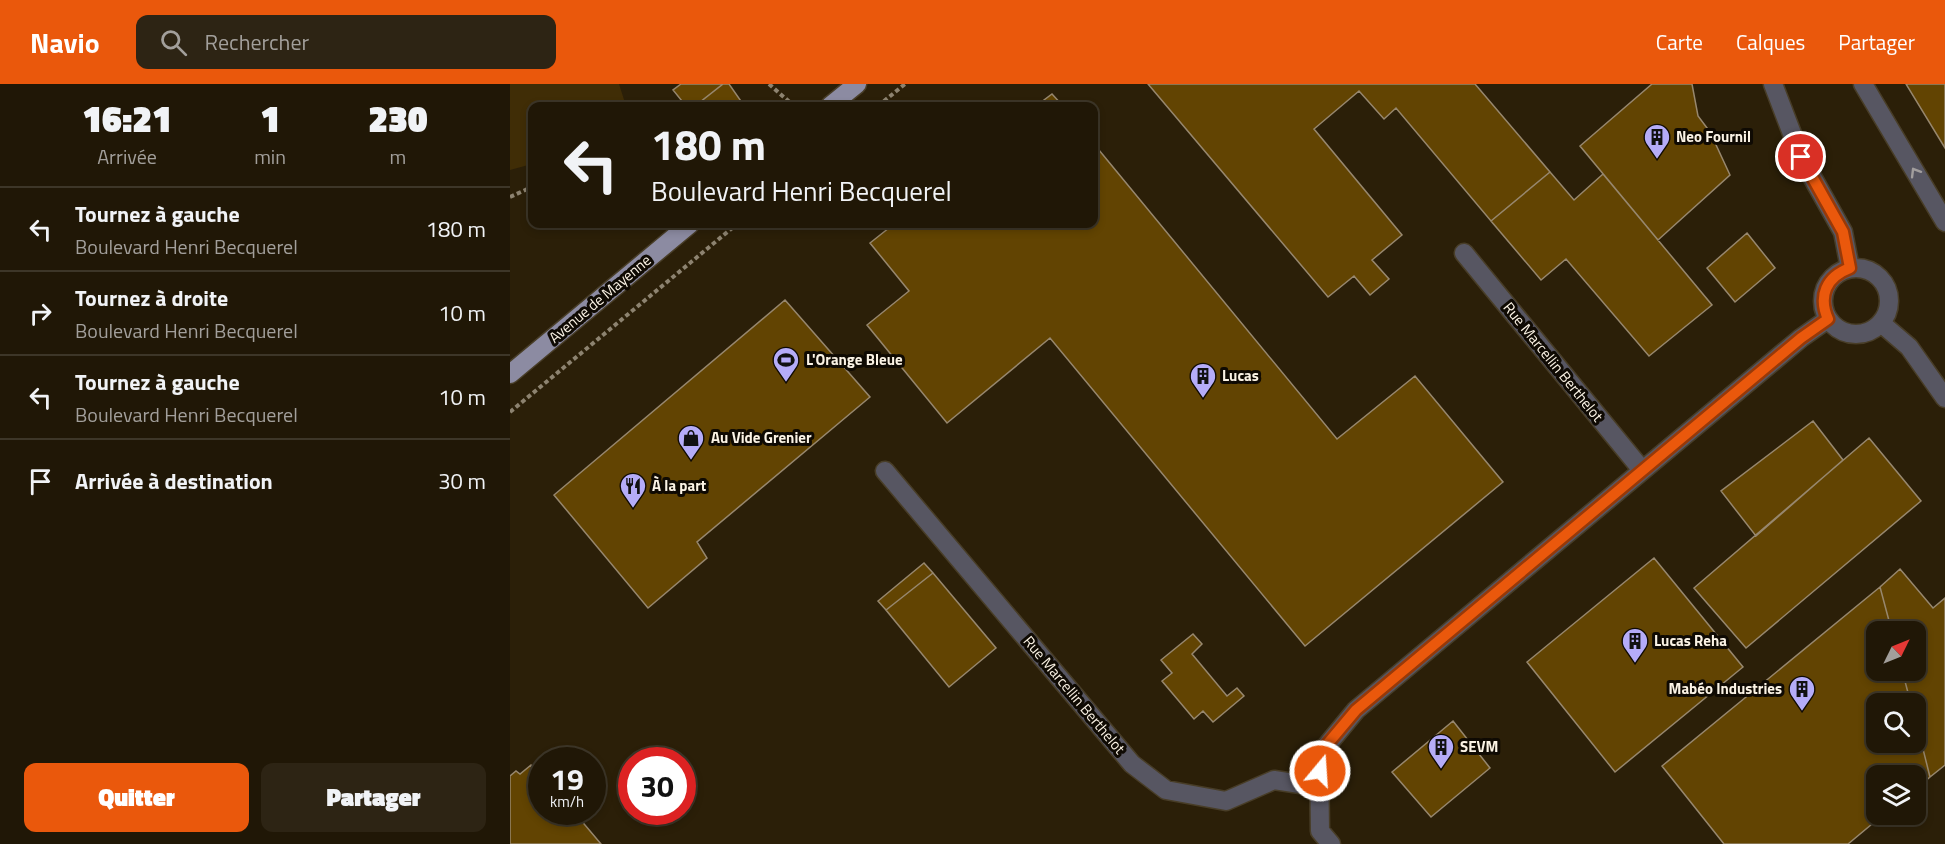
<!DOCTYPE html>
<html lang="fr">
<head>
<meta charset="utf-8">
<style>
  body { margin:0; font-family:"Titillium Web",sans-serif; background:#2d2414; color:#f1f3f6; height:100vh; display:flex; flex-direction:column; font-size:22px; white-space:nowrap }
  * { box-sizing:border-box; margin:0 }
  p { font-size:20px; color:#a29f9b }
  .icon { flex:none; width:33px; height:33px; fill:none; stroke:currentColor; stroke-width:2; stroke-linecap:round; stroke-linejoin:round }
  .map { position:relative; flex:1; overflow:hidden }
  .side { display:flex; flex-direction:column; background:#201706; width:510px }
  .side>* { flex:none }
  .top-card { position:absolute; left:18px; top:18px; width:570px; height:126px; border-radius:12px; box-shadow:0 3px 9px #0003,0 0 0 2px #3d3628; background:#201706; color:#f1f3f6; overflow:hidden }
  .needle { width:39px; rotate:47deg }
  .fabs { position:absolute; left:1356px; top:537px; display:grid; gap:12px }
  .fabs a { display:grid; place-items:center; width:60px; height:60px; border-radius:12px; background:#201706; box-shadow:0 3px 9px #0003,0 0 0 2px #3d3628; font-size:30px }
  .speed { position:absolute; left:18px; top:663px; display:flex; gap:12px; font-size:30px; font-weight:700; text-align:center }
  .speed>* { display:grid; place-content:center; width:78px; height:78px; border-radius:50%; background:#201706; box-shadow:0 3px 9px #0003,0 0 0 2px #3d3628; line-height:1 }
  .speed small { font-size:15px; font-weight:400 }
  .speed .limit { border:9px solid #d22; background:#fff; color:#111 }
  .pin { position:absolute; display:grid; place-items:center; width:51px; height:51px; color:#fff; margin:-26px; border:3px solid #fff; border-radius:50%; box-shadow:0 2px 6px #0007 }
  .me { position:absolute; width:66px; margin:-33px; rotate:18deg; stroke-linejoin:round; filter:drop-shadow(0 0 4px #0008) }
  .turn { display:flex; align-items:center; gap:21px; height:126px; padding:0 24px; font-size:27px }
  .turn .icon { width:78px; height:78px; stroke-width:2.5 }
  .turn b { display:block; font-size:42px; line-height:51px }
  .eta { display:flex; justify-content:space-evenly; align-items:center; height:102px; text-align:center }
  .eta b { font-size:36px; font-weight:800; line-height:42px }
  .button { display:flex; gap:12px; margin-top:auto; padding:12px 24px }
  .button a { flex:1; height:69px; border-radius:12px; background:#ea580c; color:#fff; font-size:24px; font-weight:800; line-height:69px; text-align:center }
  .button a+a { background:#2d2414; color:#f1f3f6 }
  ul { padding:0; list-style:none }
  li { display:flex; align-items:center; gap:18px; height:84px; padding:0 24px; border-top:2px solid #3d3628 }
  li div { flex:1 }
  li b { display:block; font-size:22px }
  li em { font-style:normal }
  header { display:flex; align-items:center; gap:36px; box-sizing:border-box; height:84px; padding:0 30px; background:#ea580c; color:#fff }
  header strong { font-size:28px }
  nav { display:flex; gap:33px; margin-inline-start:auto; font-size:21px }
  .search { width:420px; height:54px; background:#2d2414; display:flex; align-items:center; gap:15px; box-sizing:border-box; padding:0 21px; border-radius:12px; color:#a29f9b; font-size:22px }
  main { display:flex; flex:1; min-height:0 }
  .map>svg:first-child { display:block }
  .green { fill:#402d06 }
  .building { fill:#624402; stroke:#97876e; stroke-width:1.5 }
  .lines { fill:none; stroke-linecap:round; stroke-linejoin:round }
  .minor-casing { stroke:#483d27; stroke-width:21 }
  .major-casing { stroke:#483d27; stroke-width:21 }
  .path { stroke:#8d8370; stroke-width:4; stroke-dasharray:4.5 3; stroke-linecap:butt }
  .minor { stroke:#575662; stroke-width:18 }
  .major { stroke:#8c8ba2; stroke-width:18 }
  .oneway { stroke:#a19d9d }
  .route-casing { stroke:#983908; stroke-width:15 }
  .route { stroke:#ea580c; stroke-width:10 }
  .labels { text-anchor:middle; stroke-width:6; stroke-linejoin:round; paint-order:stroke }
  .poi-label { font-size:15px; font-weight:bold; fill:#fbf3e5; stroke:#0f0a03; text-anchor:start }
  .street-label { font-size:15px; fill:#fbf3e5; stroke:#0f0a03 }
</style>
</head>
<body>
<header>
<strong>Navio</strong>
<div class="search"><svg class="icon" aria-label="search" viewBox="0 0 24 24"><circle cx="10" cy="10" r="6"/><path d="M15 15l6 6"/></svg>Rechercher</div>
<nav><a>Carte</a><a>Calques</a><a>Partager</a></nav>
</header>
<main>
<section class="side">
<div class="eta">
<div><b>16:21</b><p>Arrivée</p></div>
<div><b>1</b><p>min</p></div>
<div><b>230</b><p>m</p></div>
</div>
<ul>
<li><svg class="icon" aria-label="left" viewBox="0 0 24 24"><path d="M17 20v-9H6M10 6l-5 5 5 5"/></svg><div><b>Tournez à gauche</b><p>Boulevard Henri Becquerel</p></div><em>180 m</em></li>
<li><svg class="icon" aria-label="right" viewBox="0 0 24 24"><path d="M7 20v-9h11M14 6l5 5-5 5"/></svg><div><b>Tournez à droite</b><p>Boulevard Henri Becquerel</p></div><em>10 m</em></li>
<li><svg class="icon" aria-label="left" viewBox="0 0 24 24"><path d="M17 20v-9H6M10 6l-5 5 5 5"/></svg><div><b>Tournez à gauche</b><p>Boulevard Henri Becquerel</p></div><em>10 m</em></li>
<li><svg class="icon" aria-label="arrive" viewBox="0 0 24 24"><path d="M6 21V4h12l-3 4 3 4H6"/></svg><div><b>Arrivée à destination</b></div><em>30 m</em></li>
</ul>
<div class="button"><a>Quitter</a><a>Partager</a></div>
</section>
<div class="map">
<svg width="1435" height="760" viewBox="0 0 1435 760">
  <rect width="100%" height="100%" fill="#2b1f08"/>
  <path class="green" d="M0 0H109L116 22H22V80L0 86Z"/>
  <path class="building" d="M171 0H213L185 22H176L163 6Z
    M213 0H219L233 20 230 22H185Z
    M638 0H965L1040 88 981 137 886 24 874 35 849 7 804 45 892 151 862 176 879 195 860 211 844 192 818 213Z
    M1142 0H1182L1188 32 1200 48 1220 91 1148 156 1070 62Z
    M1396 0H1435V64Z
    M542 10 553 22H526Z
    M584 60 827 355 905 292 993 398 795 562 540 254 437 339 357 241 399 207 360 159 384 140H584Z
    M1040 88 1064 116 1093 90 1202 221 1139 272 1056 175 1031 196 981 137Z
    M1237 149 1265 184 1225 218 1197 184Z
    M275 216 360 313 187 458 197 474 138 524 44 411Z
    M1303 337 1333 376 1246 452 1211 407Z
    M1359 354 1411 417 1236 564 1184 504Z
    M1144 474 1233 583 1105 688 1017 578Z
    M414 479 423 489 376 526 368 517Z
    M1390 485 1423 524 1435 514V681L1420 693 1406 637V620H1401L1392 586H1406V548H1382L1370 503Z
    M423 489 486 564 439 603 376 526Z
    M1370 503 1382 548H1366V586H1392L1401 620H1366V658H1406V637L1420 693 1406 705V692H1366V730H1374L1338 760H1214L1152 682Z
    M683 550 692 560 682 570 717 612 727 604 734 612 703 638 693 627 684 635 652 597 662 589 651 576Z
    M943 637 980 684 921 733 882 688Z
    M21 681 32 694V728H64L91 760H0V692L6 687 10 690Z"/>
  <g class="lines">
    <g class="minor-casing">
      <path id="minor" d="M1263 0 1291 73 1333 148 1340 184
        M1353 0 1435 138
        M954 169 1132 386
        M1313 217a33 33 0 1 1 66 0a33 33 0 1 1-66 0Z
        M1371 239 1399 263 1435 314
        M375 387 622 680 656 706 716 717 764 696 810 703
        M821 760 810 747 809 671 846 626 1291 254 1318 235"/>
    </g>
    <g class="major-casing">
      <path id="major" d="M320 22 347 0
        M0 290 180 140"/>
    </g>
    <path class="path" d="M259 0 284 22
      M368 22 395 0
      M0 113 22 103
      M0 328 227 140"/>
    <use href="#minor" class="minor"/>
    <use href="#major" class="major"/>
  </g>
  <defs><path id="oneway-chevron" d="M-2-3.5L2.5 0L-2 3.5" fill="none" stroke-width="1.6" stroke-linecap="round" stroke-linejoin="round" transform="scale(1.5)"/></defs>
  <use class="oneway" href="#oneway-chevron" transform="translate(1405 88) rotate(-121)"/>
  <g class="lines">
    <g class="route-casing">
      <path id="route" d="M810 687 809 670 846 626 1291 254 1318 235C1308 212 1316 193 1340 184L1333 148 1291 73"/>
    </g>
    <use href="#route" class="route"/>
  </g>
  <defs>
    <g id="building-pin" transform="scale(1.35)"><path d="M0 17L-7.5 6A9.5 9.5 0 1 1 7.5 6Z" fill="#b5acf8" stroke="#0f0a03"/><path d="M-4-6H4V6H1V3H-1V6H-4ZM-2.5-4.3h1.7v1.8h-1.7ZM.8-4.3h1.7v1.8H.8ZM-2.5-1h1.7V.8h-1.7ZM.8-1h1.7V.8H.8Z" fill="#111"/></g>
    <g id="stadium-pin" transform="scale(1.35)"><path d="M0 17L-7.5 6A9.5 9.5 0 1 1 7.5 6Z" fill="#b5acf8" stroke="#0f0a03"/><path d="M0-5a6.5 5 0 1 0 0 10a6.5 5 0 1 0 0-10ZM-3.5-1.8h7v3.6h-7Z" fill="#111"/></g>
    <g id="shop-pin" transform="scale(1.35)"><path d="M0 17L-7.5 6A9.5 9.5 0 1 1 7.5 6Z" fill="#b5acf8" stroke="#0f0a03"/><path d="M-5-2.5h2.3a2.7 3.5 0 0 1 5.4 0H5L5.5 6h-11ZM-1.5-2.5h3a1.5 2.3 0 0 0-3 0Z" fill="#111"/></g>
    <g id="restaurant-pin" transform="scale(1.35)"><path d="M0 17L-7.5 6A9.5 9.5 0 1 1 7.5 6Z" fill="#b5acf8" stroke="#0f0a03"/><path d="M-5-6h1v4h1v-4h1v4h1v-4h1v5L-1.5 .5V6h-2V.5L-5-1ZM5-6V6H3V1.5H1.5Q1.5-4 5-6Z" fill="#111"/></g>
  </defs>
  <g fill-rule="evenodd">
    <use href="#building-pin" x="1147" y="53"/>
    <use href="#stadium-pin" x="276" y="276"/>
    <use href="#building-pin" x="693" y="292"/>
    <use href="#shop-pin" x="181" y="354"/>
    <use href="#restaurant-pin" x="123" y="402"/>
    <use href="#building-pin" x="1125" y="557"/>
    <use href="#building-pin" x="1292" y="605"/>
    <use href="#building-pin" x="931" y="663"/>
  </g>
  <g class="labels">
    <g class="poi-label">
      <text x="1166" y="58">Neo Fournil</text>
      <text x="296" y="281">L'Orange Bleue</text>
      <text x="712" y="297">Lucas</text>
      <text x="201" y="359">Au Vide Grenier</text>
      <text x="142" y="407">À la part</text>
      <text x="1144" y="562">Lucas Reha</text>
      <text x="1272" y="610" text-anchor="end">Mabéo Industries</text>
      <text x="950" y="668">SEVM</text>
    </g>
    <g class="street-label">
      <text transform="translate(90 215) rotate(-40)" y="5">Avenue de Mayenne</text>
      <text transform="translate(1043 278) rotate(51)" y="5">Rue Marcellin Berthelot</text>
      <text transform="translate(564 611) rotate(50)" y="5">Rue Marcellin Berthelot</text>
    </g>
  </g>
</svg>
<div class="fabs">
<a><svg class="needle" viewBox="-14 -14 28 28"><path d="M0-13l5 13h-10z" fill="#e53935"/><path d="M0 13l5-13h-10z" fill="#a29f9b"/></svg></a>
<a><svg class="icon" aria-label="search" viewBox="0 0 24 24"><circle cx="10" cy="10" r="6"/><path d="M15 15l6 6"/></svg></a>
<a><svg class="icon" aria-label="layers" viewBox="0 0 24 24"><path d="M12 4l9 5-9 5-9-5zM3 14l9 5 9-5"/></svg></a>
</div>
<div class="speed"><div>19<small>km/h</small></div><div class="limit">30</div></div>
<div class="pin" style="left:1291px;top:73px;background:#d93025"><svg class="icon" aria-label="arrive" viewBox="0 0 24 24"><path d="M6 21V4h12l-3 4 3 4H6"/></svg></div>
<svg class="me" style="left:810px;top:687px" viewBox="-20 -20 40 40"><circle r="17" fill="#ea580c" stroke="#fff" stroke-width="3"/><path d="M0-11L8 9 0 5-8 9z" fill="#fff"/></svg>
<div class="top-card">
<div class="turn"><svg class="icon" aria-label="left" viewBox="0 0 24 24"><path d="M17 20v-9H6M10 6l-5 5 5 5"/></svg><div><b>180 m</b>Boulevard Henri Becquerel</div></div>
</div>
</div>
</main>
</body>
</html>
